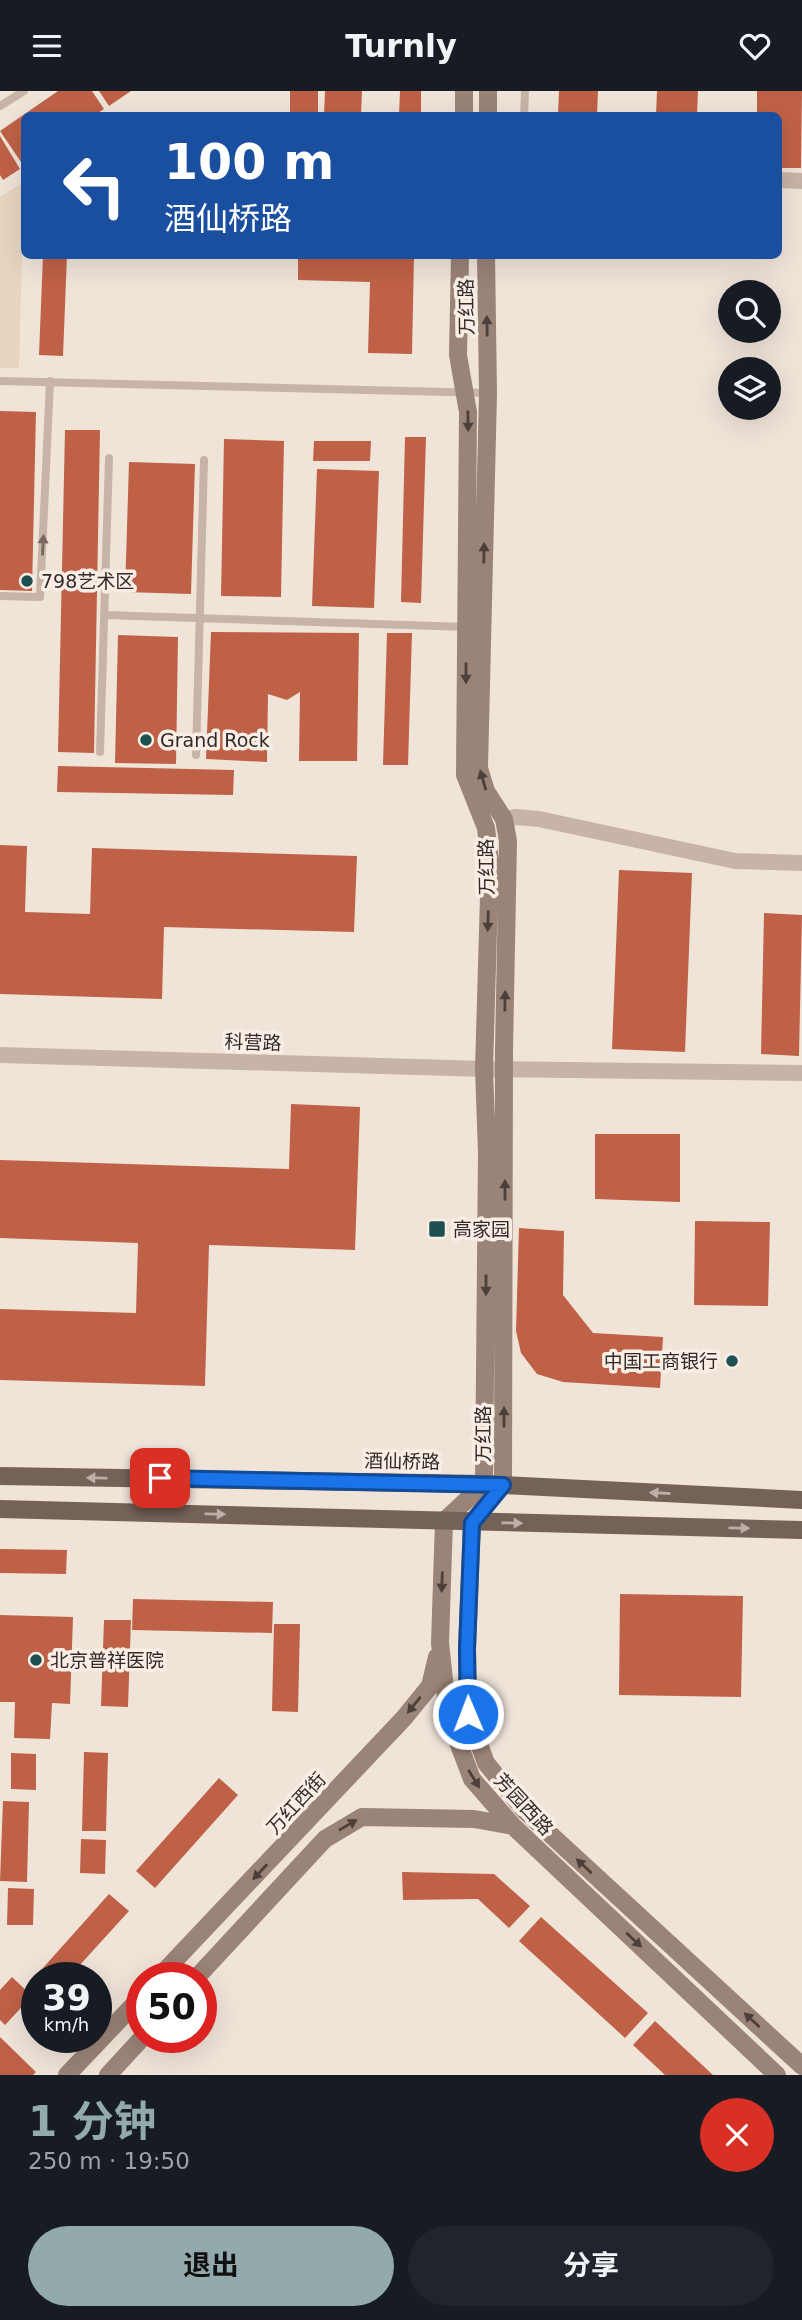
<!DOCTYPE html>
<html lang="zh">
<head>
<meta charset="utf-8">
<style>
  body { margin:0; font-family:"DejaVu Sans","Noto Sans SC",sans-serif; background:#20242c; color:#f1f3f6; height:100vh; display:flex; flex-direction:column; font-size:26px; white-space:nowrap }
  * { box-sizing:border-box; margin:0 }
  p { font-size:23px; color:#9ea1a6 }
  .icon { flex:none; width:38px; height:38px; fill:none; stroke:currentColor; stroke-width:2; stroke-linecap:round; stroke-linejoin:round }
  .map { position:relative; height:1984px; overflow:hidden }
  .drawer { display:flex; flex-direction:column; background:#171b24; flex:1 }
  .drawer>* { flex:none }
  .banner { position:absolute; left:21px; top:21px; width:761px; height:147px; border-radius:10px; box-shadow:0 7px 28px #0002; background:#1a4fa0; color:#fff; overflow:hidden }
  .buttons { position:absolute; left:718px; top:189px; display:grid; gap:14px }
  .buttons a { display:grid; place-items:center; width:63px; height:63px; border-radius:50%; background:#171b24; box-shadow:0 7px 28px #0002; font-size:35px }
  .speed { position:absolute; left:21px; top:1871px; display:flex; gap:14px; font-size:35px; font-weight:700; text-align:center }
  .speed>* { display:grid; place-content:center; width:91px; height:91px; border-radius:50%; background:#171b24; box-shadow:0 7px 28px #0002; line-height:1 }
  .speed small { font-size:18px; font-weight:400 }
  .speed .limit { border:10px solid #d22; background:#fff; color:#111 }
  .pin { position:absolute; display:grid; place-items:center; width:60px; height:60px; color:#fff; margin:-30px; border-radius:14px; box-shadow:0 4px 10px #0006 }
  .me { position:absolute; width:77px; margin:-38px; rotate:359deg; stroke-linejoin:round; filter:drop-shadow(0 0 5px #0008) }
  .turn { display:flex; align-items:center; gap:24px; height:147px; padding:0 28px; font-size:32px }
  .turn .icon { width:91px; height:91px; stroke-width:2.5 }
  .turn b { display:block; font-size:49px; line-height:60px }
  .round { display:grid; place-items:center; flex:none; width:74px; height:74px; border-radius:37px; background:#20242c }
  .headline { display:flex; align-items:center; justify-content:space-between; height:119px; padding:0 28px }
  h1 { font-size:42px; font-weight:700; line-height:52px; color:#92aaac }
  .cta { display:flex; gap:14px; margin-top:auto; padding:14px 28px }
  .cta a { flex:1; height:80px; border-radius:42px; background:#92aaac; color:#111; font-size:28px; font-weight:700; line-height:80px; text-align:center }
  .cta a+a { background:#20242c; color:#f1f3f6 }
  header { display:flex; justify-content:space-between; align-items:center; height:91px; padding:0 28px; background:#171b24; font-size:32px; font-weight:700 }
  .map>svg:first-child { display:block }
  .plaza { fill:#e7d5c0 }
  .building { fill:#bf6147 }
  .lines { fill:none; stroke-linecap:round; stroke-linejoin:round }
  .lane { stroke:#c7b4a6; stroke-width:8 }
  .street { stroke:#c7b4a6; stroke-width:16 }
  .secondary { stroke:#9a8377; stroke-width:18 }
  .primary { stroke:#746158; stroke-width:18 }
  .oneway { fill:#4d403a }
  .oneway2 { fill:#766860 }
  .oneway3 { fill:#bdafa6 }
  .route-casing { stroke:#114b97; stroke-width:18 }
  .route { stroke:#1a73e8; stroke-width:12 }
  .poi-dot { fill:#1e5052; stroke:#f8eee5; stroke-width:2.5 }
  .labels { text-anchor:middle; stroke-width:7; stroke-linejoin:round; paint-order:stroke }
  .street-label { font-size:19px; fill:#332a26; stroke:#f8eee5 }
  .poi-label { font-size:19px; fill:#332a26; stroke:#f8eee5; text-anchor:start }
</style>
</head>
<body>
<header><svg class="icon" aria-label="menu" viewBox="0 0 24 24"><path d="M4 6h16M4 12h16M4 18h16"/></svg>Turnly<svg class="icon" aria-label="heart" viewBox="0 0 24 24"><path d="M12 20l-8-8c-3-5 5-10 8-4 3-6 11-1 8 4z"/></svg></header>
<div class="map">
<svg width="802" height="1984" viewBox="0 0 802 1984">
  <rect width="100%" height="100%" fill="#f0e4d9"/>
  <path class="plaza" d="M24 91 19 277H0V106Z"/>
  <path class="building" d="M58 0H92L104 18 95 24H24V72L23 74 0 40Z
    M99 0H131L109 15Z
    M290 0H318V24H290Z
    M325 0H362L361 24H324Z
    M400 0H421V24H399Z
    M559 0H598L597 24H558Z
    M657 0H698L697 24H656Z
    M757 0H802L801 77H779V24H757Z
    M0 45 20 78 3 89 0 84Z
    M43 164H67L63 265 39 264Z
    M298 164H414L412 263 368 262 370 191 298 189Z
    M0 320 36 321 32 500 0 499Z
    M65 339H100L94 662 58 661Z
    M405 346H426L421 512 401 511Z
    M224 348 284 350 281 506 221 505Z
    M314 350H371L370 370H313Z
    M129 371 195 373 191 503 125 501Z
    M317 378 379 380 374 517 312 515Z
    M211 541 359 542 357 670H299L300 601 287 609 268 603 267 671 206 668Z
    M387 542H412L408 674H383Z
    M118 544 178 546 176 673 115 672Z
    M58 675 234 679 233 704 57 701Z
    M0 754 27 755 25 821 90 823 92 757 357 765 354 841 164 836 162 908 0 903Z
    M619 779 692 782 685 961 612 958Z
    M764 822 802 824 799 965 761 963Z
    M291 1013 360 1016 355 1159 209 1154 205 1295 0 1289V1218L136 1222 138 1152 0 1147V1069L289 1078Z
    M595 1043H680V1111L595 1108Z
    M695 1130 770 1131 768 1215 694 1214Z
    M519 1137 564 1140 563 1204 593 1242 663 1246 660 1297 563 1291 537 1283 521 1262 516 1240Z
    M0 1458 67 1459 66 1483 0 1482Z
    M620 1503 743 1505 741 1606 619 1604Z
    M133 1508 273 1511 272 1542 132 1539Z
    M0 1524 73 1526 70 1613 52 1612 50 1648 14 1647 15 1611H0Z
    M104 1529H131L128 1616 101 1615Z
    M274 1533H300L298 1621 272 1620Z
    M84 1661 108 1662 106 1740H82Z
    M11 1662 36 1663V1699L11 1698Z
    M219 1687 238 1704 155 1797 136 1780Z
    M3 1710 29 1711 27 1791 0 1790Z
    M81 1748 106 1749 105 1783 80 1782Z
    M402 1781 494 1783 530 1815 509 1837 478 1808 403 1809Z
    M8 1797 34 1798 33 1834H7Z
    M109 1803 129 1820 69 1886H37V1906L26 1896Z
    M541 1826 648 1922 625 1947 519 1850Z
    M12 1886 32 1905 5 1934 0 1929V1899Z
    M655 1930 713 1984H665L633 1954Z
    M0 1946 36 1981 33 1984H0Z"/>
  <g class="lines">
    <path class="lane" d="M0 15 24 0
      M524 24 525 0
      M0 290 488 302
      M0 505 40 506 50 290
      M105 524 466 536
      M100 661 109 367
      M196 664 204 369"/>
    <path class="street" d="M779 89 802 90
      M504 728 516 726 539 728 735 770 802 772
      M0 964 484 978 802 982"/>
    <path class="secondary" d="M464 24V0
      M488 24V0
      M460 164 458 264 468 321 465 684 486 737 490 771 484 978 487 1061 484 1393 444 1430 440 1552 448 1625 472 1688 513 1735 777 1984
      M486 164 488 302 479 677 486 700 504 728 508 750 504 958 503 1394 472 1431 467 1557 468 1623 486 1672 525 1720 802 1975
      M159 1886 404 1627 430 1595 437 1566
      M197 1886 325 1748 362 1726 474 1728 513 1735
      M67 1984 142 1905
      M108 1984 143 1946"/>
    <path class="primary" d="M0 1385 484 1393 802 1409
      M0 1418 802 1439"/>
  </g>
  <defs><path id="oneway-solid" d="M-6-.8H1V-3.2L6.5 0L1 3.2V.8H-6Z" transform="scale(1.75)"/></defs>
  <g class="oneway">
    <use href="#oneway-solid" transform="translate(487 235) rotate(-91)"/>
    <use href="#oneway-solid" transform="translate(468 330) rotate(89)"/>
    <use href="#oneway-solid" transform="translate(484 462) rotate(-89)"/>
    <use href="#oneway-solid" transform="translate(466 582) rotate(90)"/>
    <use href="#oneway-solid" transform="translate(483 689) rotate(-106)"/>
    <use href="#oneway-solid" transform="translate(488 830) rotate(92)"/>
    <use href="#oneway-solid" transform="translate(505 910) rotate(-89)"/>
    <use href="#oneway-solid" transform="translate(505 1099) rotate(-90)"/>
    <use href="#oneway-solid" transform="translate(486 1194) rotate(90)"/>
    <use href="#oneway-solid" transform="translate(504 1326) rotate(-90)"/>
    <use href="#oneway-solid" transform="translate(442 1491) rotate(92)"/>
    <use href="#oneway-solid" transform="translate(414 1614) rotate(129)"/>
    <use href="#oneway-solid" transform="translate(474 1688) rotate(58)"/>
    <use href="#oneway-solid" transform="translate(348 1734) rotate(-30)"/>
    <use href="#oneway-solid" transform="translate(584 1775) rotate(-137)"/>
    <use href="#oneway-solid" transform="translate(260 1781) rotate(133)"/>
    <use href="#oneway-solid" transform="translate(634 1849) rotate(43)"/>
    <use href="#oneway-solid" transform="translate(752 1929) rotate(-137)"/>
  </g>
  <use class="oneway2" href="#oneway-solid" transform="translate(43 454) rotate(-87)"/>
  <g class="oneway3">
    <use href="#oneway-solid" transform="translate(97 1387) rotate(-179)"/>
    <use href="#oneway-solid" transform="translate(660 1402) rotate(-177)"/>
    <use href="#oneway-solid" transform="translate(215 1423) rotate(1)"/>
    <use href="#oneway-solid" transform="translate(512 1432) rotate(1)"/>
    <use href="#oneway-solid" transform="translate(739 1437) rotate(1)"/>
  </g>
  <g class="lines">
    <g class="route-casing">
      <path id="route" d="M160 1387 503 1394 472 1432 467 1558 468 1623"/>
    </g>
    <use href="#route" class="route"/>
  </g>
  <g class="poi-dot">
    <circle cx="27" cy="490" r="7"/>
    <circle cx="146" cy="649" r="7"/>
    <rect x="428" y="1129" width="18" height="18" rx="3.5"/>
    <circle cx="732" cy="1270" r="7"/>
    <circle cx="36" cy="1569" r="7"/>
  </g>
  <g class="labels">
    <g class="street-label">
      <text transform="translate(466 216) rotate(-91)" y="7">万红路</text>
      <text transform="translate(486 776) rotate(-91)" y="7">万红路</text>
      <text transform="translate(253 951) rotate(2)" y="7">科营路</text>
      <text transform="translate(483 1343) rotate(-90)" y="7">万红路</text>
      <text transform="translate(402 1370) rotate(1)" y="7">酒仙桥路</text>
      <text transform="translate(296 1712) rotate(-47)" y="7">万红西街</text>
      <text transform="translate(524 1713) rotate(47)" y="7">芳园西路</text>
    </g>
    <g class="poi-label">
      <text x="41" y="497">798艺术区</text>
      <text x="160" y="656">Grand Rock</text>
      <text x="453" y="1145">高家园</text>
      <text x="718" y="1277" text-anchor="end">中国工商银行</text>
      <text x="50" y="1576">北京普祥医院</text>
    </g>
  </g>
</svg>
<div class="buttons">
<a><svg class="icon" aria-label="search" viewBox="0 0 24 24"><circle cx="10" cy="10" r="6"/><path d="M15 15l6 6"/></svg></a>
<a><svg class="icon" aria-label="layers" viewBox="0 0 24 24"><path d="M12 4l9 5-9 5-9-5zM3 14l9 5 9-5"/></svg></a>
</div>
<div class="speed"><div>39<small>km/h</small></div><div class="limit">50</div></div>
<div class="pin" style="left:160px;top:1387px;background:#d93025"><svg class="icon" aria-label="arrive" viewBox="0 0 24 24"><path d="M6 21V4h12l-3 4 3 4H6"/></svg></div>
<svg class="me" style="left:468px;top:1623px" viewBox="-20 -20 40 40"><circle r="17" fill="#1a73e8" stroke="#fff" stroke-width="3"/><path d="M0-11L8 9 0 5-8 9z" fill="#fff"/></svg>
<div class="banner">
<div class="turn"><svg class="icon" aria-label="left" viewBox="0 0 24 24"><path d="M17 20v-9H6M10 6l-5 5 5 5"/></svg><div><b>100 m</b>酒仙桥路</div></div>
</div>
</div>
<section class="drawer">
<div class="headline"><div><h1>1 分钟</h1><p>250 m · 19:50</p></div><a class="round" style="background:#d93025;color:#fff"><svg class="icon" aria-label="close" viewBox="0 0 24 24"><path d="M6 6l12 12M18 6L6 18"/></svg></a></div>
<div class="cta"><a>退出</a><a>分享</a></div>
</section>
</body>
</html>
